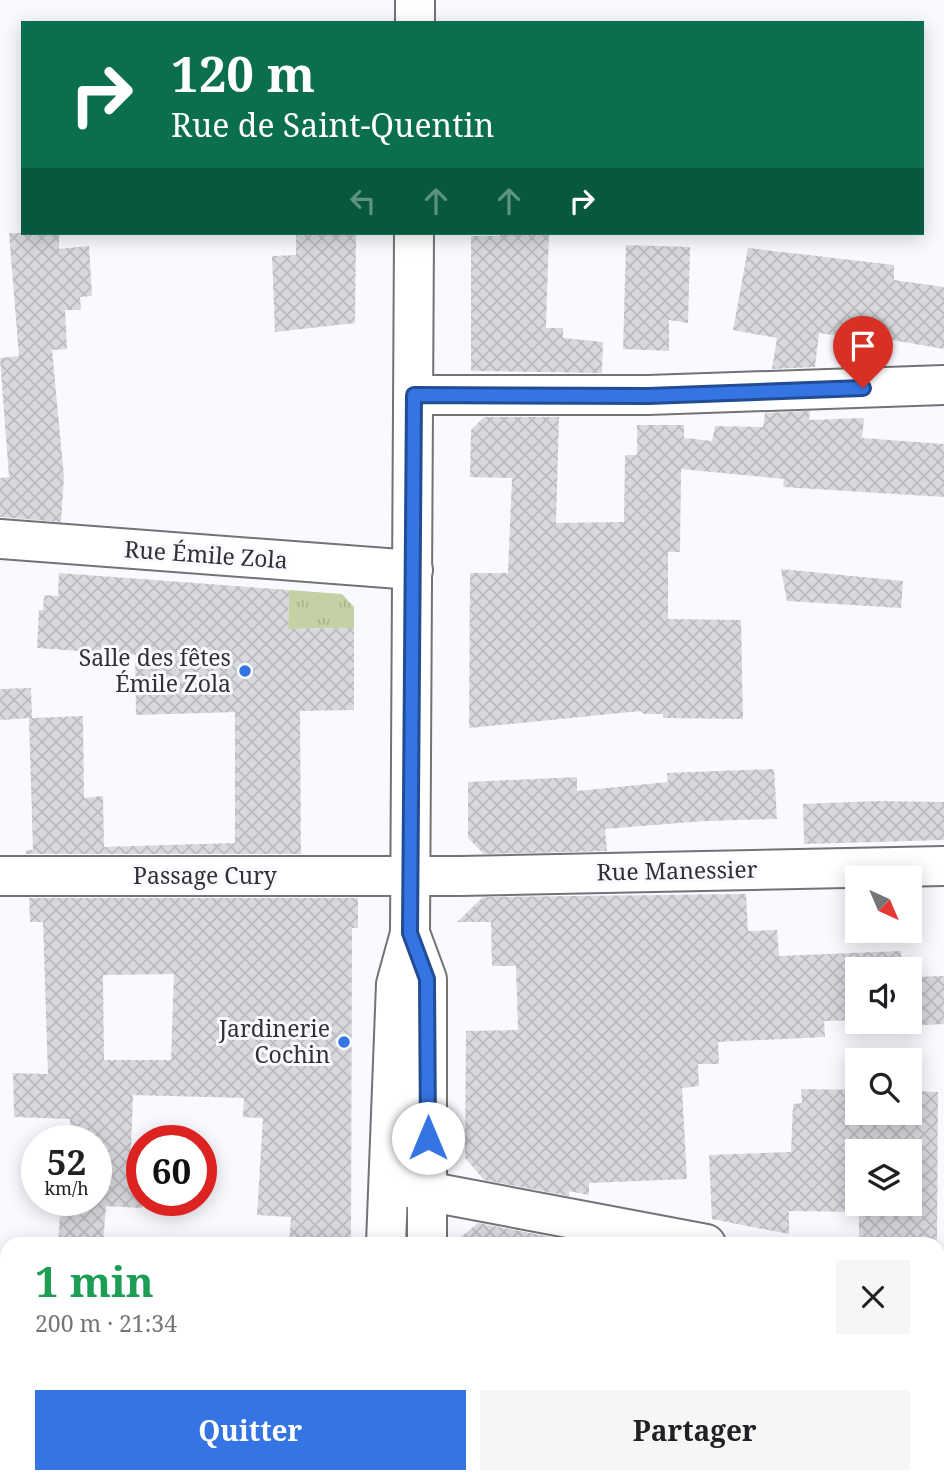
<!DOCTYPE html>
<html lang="fr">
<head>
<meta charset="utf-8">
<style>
  body { margin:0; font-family:"Noto Serif",serif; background:#f6f6f6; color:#202124; height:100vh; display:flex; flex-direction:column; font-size:26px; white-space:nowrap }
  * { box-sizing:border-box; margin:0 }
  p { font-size:23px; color:#757577 }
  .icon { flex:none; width:38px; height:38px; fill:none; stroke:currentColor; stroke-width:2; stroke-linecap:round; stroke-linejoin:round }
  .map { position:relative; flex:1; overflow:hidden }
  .sheet { position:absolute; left:0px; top:1237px; width:945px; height:247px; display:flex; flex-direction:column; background:#fff; border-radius:21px 21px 0 0; box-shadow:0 4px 18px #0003 }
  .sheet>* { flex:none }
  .guide { position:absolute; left:21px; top:21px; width:903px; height:214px; border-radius:0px; box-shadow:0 4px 18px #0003; background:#0b6e4f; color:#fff; overflow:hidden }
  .needle { width:46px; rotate:136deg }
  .buttons { position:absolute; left:845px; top:866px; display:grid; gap:14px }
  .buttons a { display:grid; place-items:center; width:77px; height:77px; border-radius:0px; background:#fff; box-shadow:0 4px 18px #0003; font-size:35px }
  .speed { position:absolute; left:21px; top:1125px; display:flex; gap:14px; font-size:35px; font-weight:700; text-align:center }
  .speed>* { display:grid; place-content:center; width:91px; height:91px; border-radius:50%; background:#fff; box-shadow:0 4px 18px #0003; line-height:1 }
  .speed small { font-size:18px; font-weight:400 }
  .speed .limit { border:10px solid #d22; background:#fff; color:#111 }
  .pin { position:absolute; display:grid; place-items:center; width:60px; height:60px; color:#fff; margin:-72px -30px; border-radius:50% 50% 50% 0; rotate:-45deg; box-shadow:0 0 7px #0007 }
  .pin .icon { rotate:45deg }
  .me { position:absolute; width:77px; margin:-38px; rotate:0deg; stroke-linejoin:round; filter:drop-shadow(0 0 5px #0008) }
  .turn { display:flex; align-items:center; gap:24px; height:147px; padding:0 35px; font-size:32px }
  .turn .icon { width:91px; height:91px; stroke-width:2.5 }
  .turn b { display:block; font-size:49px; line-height:60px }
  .lanes { display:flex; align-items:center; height:66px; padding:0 35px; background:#0003; justify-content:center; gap:35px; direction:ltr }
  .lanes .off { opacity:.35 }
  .round { display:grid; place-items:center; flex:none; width:74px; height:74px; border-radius:0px; background:#f6f6f6 }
  .head { display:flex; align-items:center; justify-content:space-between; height:119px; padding:0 35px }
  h1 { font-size:42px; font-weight:700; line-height:52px; color:#1e9e55 }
  .action { display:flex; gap:14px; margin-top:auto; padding:14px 35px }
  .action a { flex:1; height:80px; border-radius:0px; background:#3575e3; color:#fff; font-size:28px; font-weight:700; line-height:80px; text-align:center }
  .action a+a { background:#f6f6f6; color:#202124 }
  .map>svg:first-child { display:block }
  .grass { fill:url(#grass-tufts) }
  .building { fill:url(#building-cross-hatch); fill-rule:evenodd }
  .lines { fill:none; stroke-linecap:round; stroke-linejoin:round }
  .minor-casing { stroke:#727277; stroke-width:42 }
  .major-casing { stroke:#727277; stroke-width:42 }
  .minor { stroke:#fff; stroke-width:38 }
  .major { stroke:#fff; stroke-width:38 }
  .route-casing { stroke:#224c94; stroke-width:18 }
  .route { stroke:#3575e3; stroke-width:12 }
  .poi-dot { fill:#3575e3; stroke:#f9faff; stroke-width:2.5 }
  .labels { text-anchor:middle; stroke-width:6; stroke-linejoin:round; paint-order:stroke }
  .street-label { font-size:23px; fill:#313133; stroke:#f9faff }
  .poi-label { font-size:23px; fill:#313133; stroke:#f9faff; text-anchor:end }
</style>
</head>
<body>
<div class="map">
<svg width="944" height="1483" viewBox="0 0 944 1483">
  <defs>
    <pattern id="grass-tufts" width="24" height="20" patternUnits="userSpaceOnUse" patternTransform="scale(1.75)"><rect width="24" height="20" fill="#c3d1a4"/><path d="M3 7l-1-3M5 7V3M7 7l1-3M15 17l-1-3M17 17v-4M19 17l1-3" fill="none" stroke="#a8b48e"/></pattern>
    <pattern id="building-cross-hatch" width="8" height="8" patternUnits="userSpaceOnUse" patternTransform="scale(1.75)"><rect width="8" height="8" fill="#d8d9de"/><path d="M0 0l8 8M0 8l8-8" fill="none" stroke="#babbbf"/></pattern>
  </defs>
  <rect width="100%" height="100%" fill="#f9faff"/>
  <path class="grass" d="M289 590 342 594 354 607V628L288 629Z"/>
  <path class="building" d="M9 233H59V249L89 246 92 296 80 297 81 310H65L67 349 52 350 64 477 61 522 0 517V478L9 477 0 358 19 356Z
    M296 233H356L355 323 275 332 272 256 296 255Z
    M500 233H549L546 328H563V338L603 342 602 373 471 371V236H500Z
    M626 245 690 247 688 323 669 320V351L623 349Z
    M748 248 894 265V280L944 287V349L886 339 885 343 819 333 815 367 772 369 777 338 733 330Z
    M810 411 809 420 864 418 862 438 944 444V497L783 487 784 479 681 469 680 552H668V619L741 620 743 719 663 718V714H644L641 711 469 728 470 573H508L512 478 470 477 471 430 484 417H559L556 523 624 522 625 455H637V425H684V438L712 441 715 426 763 427 765 413Z
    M781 569 903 581 901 608 787 601Z
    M59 573 289 590 288 629 354 628V710L300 711 301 854H26V850H33L29 718 0 720V689L31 688 32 718 83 716 84 798 103 796 104 847 235 843V712L136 715 135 655 37 648 39 610H43L44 595 58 596Z
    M774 769 777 819 704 821 605 829 607 851 484 854 468 838V782L577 777V791L668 782 667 773Z
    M879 801 944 802V840L804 844 803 804Z
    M746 894 748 931 777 930 779 956 901 951 902 970H858V1020L824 1021 825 1037 718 1042 719 1064H698L699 1086 682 1088 687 1179 589 1183V1195L569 1191V1196L484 1180 465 1158 466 1031 518 1030 516 966H492L491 922H457L483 897Z
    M29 898H358V928H352L351 1244H289L291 1217 257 1215 263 1118 243 1117 244 1098 133 1095 130 1176 142 1177V1208L106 1206 103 1244H58L61 1200H96V1141H70V1119L14 1117 13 1073 48 1074 43 922H30ZM174 974 171 1060H104L103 975Z
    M944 976V1024L904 1026V1022H910V977Z
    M801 1089 858 1090V1113H910V1091L938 1092 937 1244H859V1212L789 1211V1234L712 1219 709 1155 791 1152 793 1104 802 1103ZM858 1152H910V1204H858Z
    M478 1223 570 1241V1244H452Z"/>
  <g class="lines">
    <g class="minor-casing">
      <path id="minor" d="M414 395H648L944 385
        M0 539 413 570
        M0 876H460L944 866
        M394 1185 706 1244
        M938 1288 944 1289
        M0 1297 5 1483"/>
    </g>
    <g class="major-casing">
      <path id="major" d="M415 23V0
        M410 933 427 979V1244
        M386 1244 396 984 410 933 414 233
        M406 1483V1477"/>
    </g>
    <use href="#minor" class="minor"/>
    <use href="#major" class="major"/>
  </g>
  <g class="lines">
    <g class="route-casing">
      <path id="route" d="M428 1138 427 979 410 933 414 395 648 396 863 388"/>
    </g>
    <use href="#route" class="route"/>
  </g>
  <g class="poi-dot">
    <circle cx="245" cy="671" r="7"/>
    <circle cx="344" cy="1042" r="7"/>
  </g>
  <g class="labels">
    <g class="street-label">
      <text transform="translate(206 555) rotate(4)" y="8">Rue Émile Zola</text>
      <text transform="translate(677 871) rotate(-1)" y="8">Rue Manessier</text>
      <text x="205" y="884">Passage Cury</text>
    </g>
    <g class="poi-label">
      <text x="231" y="666">Salle des fêtes<tspan x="231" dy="26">Émile Zola</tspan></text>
      <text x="330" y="1037">Jardinerie<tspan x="330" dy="26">Cochin</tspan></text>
    </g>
  </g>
</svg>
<div class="buttons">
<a><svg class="needle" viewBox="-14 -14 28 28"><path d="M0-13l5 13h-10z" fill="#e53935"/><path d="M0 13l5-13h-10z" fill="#757577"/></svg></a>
<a><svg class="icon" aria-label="sound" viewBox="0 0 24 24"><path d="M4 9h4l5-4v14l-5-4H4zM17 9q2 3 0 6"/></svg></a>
<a><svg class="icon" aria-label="search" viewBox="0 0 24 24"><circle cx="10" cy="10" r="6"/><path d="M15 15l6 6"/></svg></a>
<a><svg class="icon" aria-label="layers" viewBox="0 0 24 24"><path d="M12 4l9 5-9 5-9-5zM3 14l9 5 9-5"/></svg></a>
</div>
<div class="speed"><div>52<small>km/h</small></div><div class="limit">60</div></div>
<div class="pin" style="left:863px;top:388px;background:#d93025"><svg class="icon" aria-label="arrive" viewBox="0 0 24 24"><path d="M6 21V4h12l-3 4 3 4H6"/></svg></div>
<svg class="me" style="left:428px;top:1138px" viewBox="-20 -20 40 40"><circle r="19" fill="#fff"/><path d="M0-13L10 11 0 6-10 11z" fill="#3575e3"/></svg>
<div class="guide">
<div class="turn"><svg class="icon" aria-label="right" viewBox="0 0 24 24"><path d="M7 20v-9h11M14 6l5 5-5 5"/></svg><div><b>120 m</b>Rue de Saint-Quentin</div></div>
<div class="lanes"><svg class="icon off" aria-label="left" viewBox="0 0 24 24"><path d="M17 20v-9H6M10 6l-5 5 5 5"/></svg><svg class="icon off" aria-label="ahead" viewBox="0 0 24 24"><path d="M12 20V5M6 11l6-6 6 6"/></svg><svg class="icon off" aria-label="ahead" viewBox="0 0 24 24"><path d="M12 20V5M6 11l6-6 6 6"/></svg><svg class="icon" aria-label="right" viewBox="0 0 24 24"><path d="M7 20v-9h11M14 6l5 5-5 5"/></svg></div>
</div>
<section class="sheet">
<div class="head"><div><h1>1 min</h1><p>200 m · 21:34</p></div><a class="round"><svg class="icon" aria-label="close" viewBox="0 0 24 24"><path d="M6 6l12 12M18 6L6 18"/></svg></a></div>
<div class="action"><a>Quitter</a><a>Partager</a></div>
</section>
</div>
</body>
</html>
